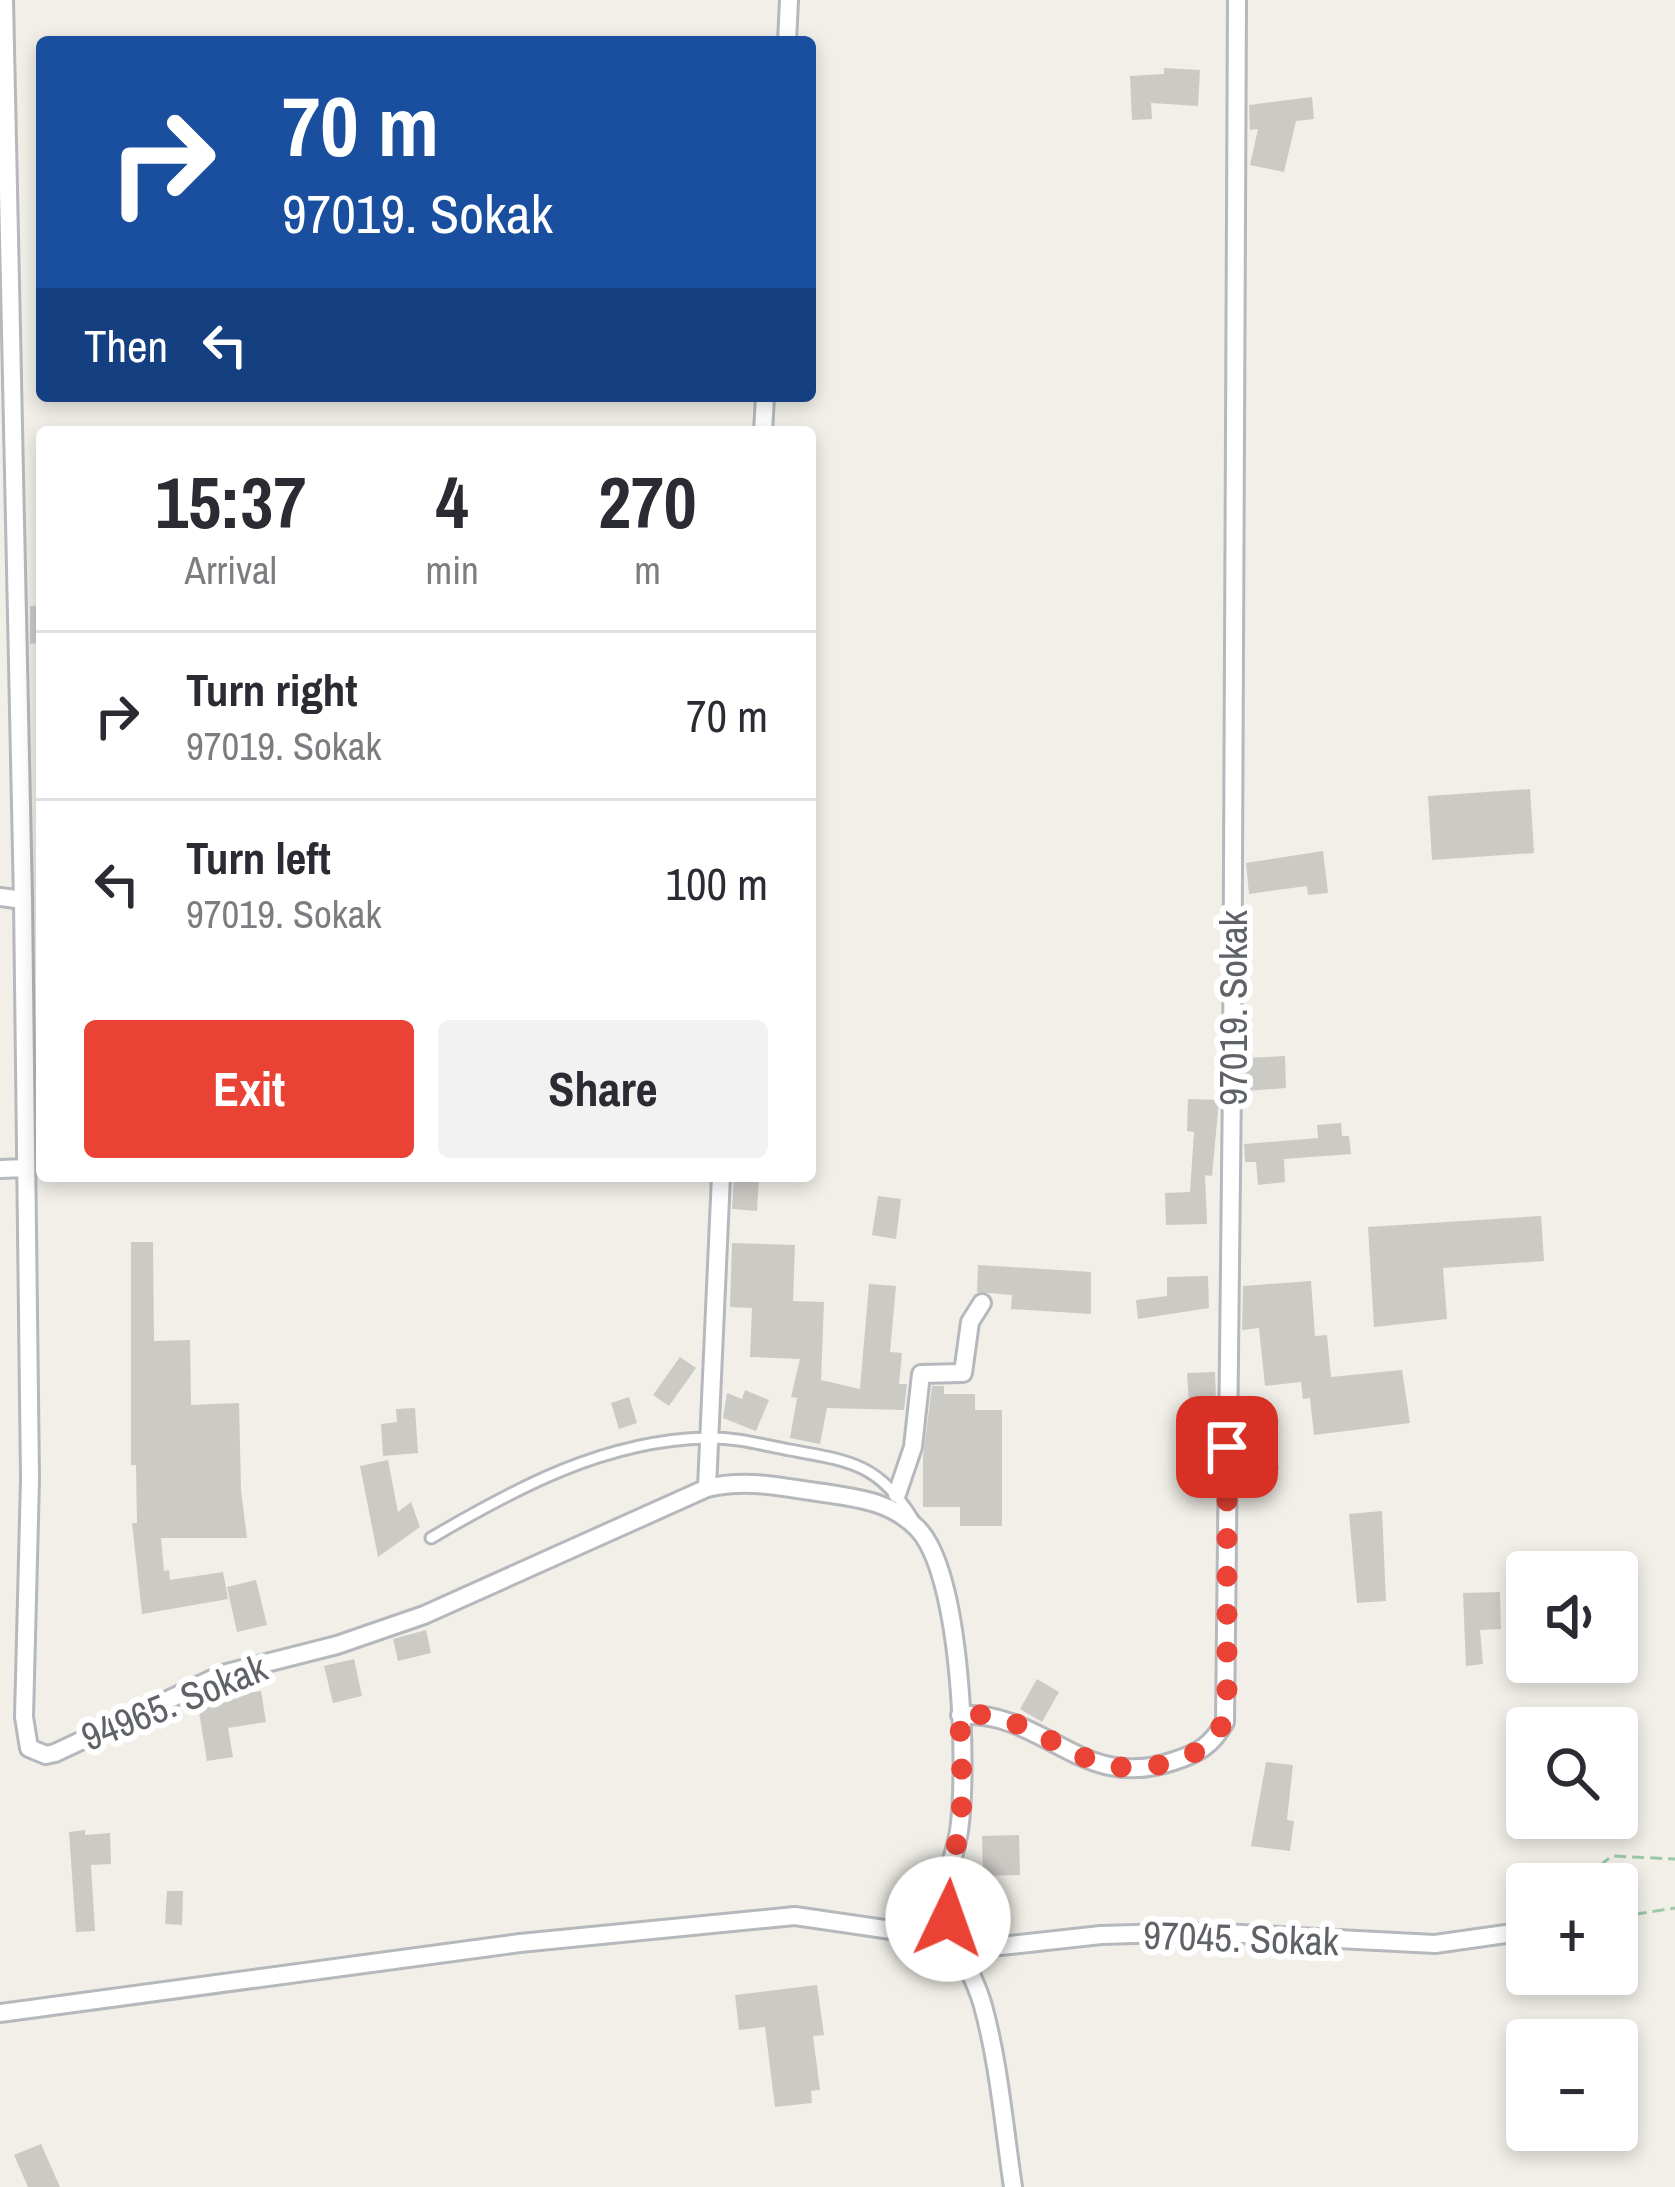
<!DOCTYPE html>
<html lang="en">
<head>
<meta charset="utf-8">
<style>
  body { margin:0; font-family:"Archivo Narrow",sans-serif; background:#f2f2f3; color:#2b2b33; height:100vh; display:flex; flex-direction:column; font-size:45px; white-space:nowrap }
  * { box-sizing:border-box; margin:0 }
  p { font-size:39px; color:#7c7c81 }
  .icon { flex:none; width:66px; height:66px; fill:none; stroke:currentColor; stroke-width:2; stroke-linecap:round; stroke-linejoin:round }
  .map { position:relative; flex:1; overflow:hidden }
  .panel { position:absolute; left:36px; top:426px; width:780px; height:756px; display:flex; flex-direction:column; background:#fff; border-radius:12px; box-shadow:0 6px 18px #0003 }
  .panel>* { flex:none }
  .top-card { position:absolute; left:36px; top:36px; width:780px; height:366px; border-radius:12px; box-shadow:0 6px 18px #0003; background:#1a4fa0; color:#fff; overflow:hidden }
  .controls { position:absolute; left:1506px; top:1551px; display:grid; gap:24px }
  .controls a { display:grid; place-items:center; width:132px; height:132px; border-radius:12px; background:#fff; box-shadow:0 6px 18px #0003; font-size:60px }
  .pin { position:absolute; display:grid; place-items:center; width:102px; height:102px; color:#fff; margin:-51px; border-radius:24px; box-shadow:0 6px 18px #0006 }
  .me { position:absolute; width:132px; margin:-66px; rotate:3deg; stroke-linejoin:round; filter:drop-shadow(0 0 9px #0008) }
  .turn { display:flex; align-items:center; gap:42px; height:252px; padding:0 48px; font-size:54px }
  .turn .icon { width:156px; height:156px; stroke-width:2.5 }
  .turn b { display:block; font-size:84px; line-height:102px }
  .then { display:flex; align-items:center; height:114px; padding:0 48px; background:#0003; gap:24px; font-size:45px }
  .eta { display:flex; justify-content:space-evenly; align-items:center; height:204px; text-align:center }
  .eta b { font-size:72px; font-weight:700; line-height:84px }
  .action { display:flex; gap:24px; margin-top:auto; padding:24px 48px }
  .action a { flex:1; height:138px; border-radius:12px; background:#ea4335; color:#fff; font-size:48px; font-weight:700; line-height:138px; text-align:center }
  .action a+a { background:#f2f2f3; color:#2b2b33 }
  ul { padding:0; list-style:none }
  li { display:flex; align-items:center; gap:36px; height:168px; padding:0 48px; border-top:3px solid #e1e1e2 }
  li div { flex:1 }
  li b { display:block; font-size:45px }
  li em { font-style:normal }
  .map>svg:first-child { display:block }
  .building { fill:#cccac5 }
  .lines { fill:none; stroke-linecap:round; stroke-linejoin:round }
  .lane-casing { stroke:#b5b8bc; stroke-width:15 }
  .street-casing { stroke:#b5b8bc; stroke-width:22 }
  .path { stroke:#9cc7a9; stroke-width:3; stroke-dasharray:12 6; stroke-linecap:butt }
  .lane { stroke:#fff; stroke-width:9 }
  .street { stroke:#fff; stroke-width:16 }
  .route { stroke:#ea4335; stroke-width:21; stroke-dasharray:0 37.8 }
  .labels { text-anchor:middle; stroke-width:12; stroke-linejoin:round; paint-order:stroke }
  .street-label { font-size:39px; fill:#5f6368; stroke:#fff }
</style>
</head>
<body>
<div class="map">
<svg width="1675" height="2187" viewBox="0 0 1675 2187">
  <rect width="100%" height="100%" fill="#f1efe8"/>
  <path class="building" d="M1164 68 1200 70 1198 106 1151 103 1152 119 1132 120 1130 76 1164 74Z
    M1312 97 1314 119 1296 121 1284 172 1250 165 1258 129 1250 130 1249 105Z
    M42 605V643L30 644V606Z
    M1530 789 1534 853 1432 860 1428 796Z
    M1323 851 1328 893 1308 895 1307 886 1249 894 1246 863Z
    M1285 1056 1286 1088 1245 1091V1058Z
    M1188 1099 1219 1100 1212 1176 1205 1175 1207 1224 1166 1225 1165 1193 1190 1192 1194 1132 1187 1131Z
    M1341 1123 1342 1136H1349L1351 1154 1284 1159 1285 1182 1258 1185 1256 1162H1245L1244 1144 1318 1138 1317 1125Z
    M734 1176H759L757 1211 732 1209Z
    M878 1196 901 1199 896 1239 872 1235Z
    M1541 1216 1544 1261 1443 1268 1447 1319 1374 1327 1368 1227Z
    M131 1242H153L154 1341 190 1340 191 1405 239 1403 241 1490 247 1538H161L164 1571 169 1570 170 1580 223 1572 228 1599 142 1614 132 1523H137L136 1465H131Z
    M732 1243 795 1245 793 1301 824 1302 821 1380 860 1389 869 1284 896 1286 890 1352 902 1353 899 1384H907L904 1410 827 1408 820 1444 790 1438 797 1398 791 1397 800 1359 750 1357 752 1308 730 1307Z
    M978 1265 1091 1272V1314L1011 1309 1012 1295 977 1292Z
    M1208 1276 1209 1308 1138 1319 1136 1300 1167 1296V1277Z
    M1311 1281 1315 1336 1327 1335 1331 1377 1402 1370 1410 1423 1314 1435 1310 1398 1303 1399 1301 1382 1265 1386 1259 1328 1242 1330 1243 1286Z
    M680 1357 696 1368 669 1406 653 1395Z
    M1215 1372 1216 1402 1189 1404 1187 1373Z
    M932 1386H944V1394H975V1410H1002V1526H960V1507H923V1457Z
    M745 1390 769 1400 756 1431 723 1418 727 1393 742 1399Z
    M629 1397 637 1423 619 1429 611 1403Z
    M415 1408 418 1453 383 1456 381 1424 397 1422 396 1409Z
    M1271 1419 1279 1469 1244 1474V1423Z
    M388 1460 398 1512 411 1502 420 1527 378 1557 360 1466Z
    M1382 1511 1386 1601 1357 1603 1349 1514Z
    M256 1580 267 1625 237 1632 227 1587Z
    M1500 1592 1501 1629 1480 1630 1483 1664 1466 1666 1463 1593Z
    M426 1630 431 1653 398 1661 393 1639Z
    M354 1659 362 1696 333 1703 324 1666Z
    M1037 1679 1059 1692 1042 1722 1020 1709Z
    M230 1688 231 1696 261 1691 266 1722 228 1728 233 1757 207 1761 197 1700Z
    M1266 1762 1293 1765 1287 1820 1294 1821 1290 1851 1251 1846Z
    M85 1830V1835L110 1833 111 1864 91 1865 95 1931 76 1932 69 1832Z
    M1019 1835 1020 1875 983 1876 982 1836Z
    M167 1891H183L182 1925 165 1924Z
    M817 1985 824 2035 813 2036 820 2090 811 2091 812 2103 775 2107 765 2027 739 2030 735 1995Z
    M41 2144 60 2187H28L14 2155Z"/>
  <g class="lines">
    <g class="lane-casing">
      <path id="lane" d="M431 1538C516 1488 605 1440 707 1438 735 1437 763 1445 790 1450 851 1461 879 1464 913 1519"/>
    </g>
    <g class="street-casing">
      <path id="street" d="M4 0 23 900 30 1479 24 1717 29 1748 46 1755 55 1753 223 1674 337 1645 424 1615 707 1488C749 1478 783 1488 824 1493 858 1498 892 1502 917 1528 962 1573 968 1768 959 1831 955 1856 944 1877 946 1903 948 1939 974 1971 983 2006 999 2064 1004 2127 1013 2187
        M787 42 789 0
        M763 432 765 396
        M0 897 23 900
        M0 1169 26 1168
        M707 1488 721 1176
        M897 1494 913 1447 921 1374 963 1373 970 1322 982 1303
        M960 1715C1046 1711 1081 1793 1174 1761 1199 1753 1212 1745 1225 1722L1232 1082 1237 0
        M0 2013 520 1943 795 1916 1001 1946 1101 1935 1203 1932 1435 1944 1527 1931"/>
    </g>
    <path class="path" d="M1595 1884 1603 1863 1612 1856 1675 1859
      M1617 1917 1675 1908"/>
    <use href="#lane" class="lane"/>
    <use href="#street" class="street"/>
  </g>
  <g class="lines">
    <path class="route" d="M948 1919C944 1887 953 1863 959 1832 965 1794 960 1753 960 1714 1050 1710 1080 1796 1182 1758 1210 1748 1223 1733 1227 1705V1447"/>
  </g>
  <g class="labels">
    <g class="street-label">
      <text transform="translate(1233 1008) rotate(-90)" y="14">97019. Sokak</text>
      <text transform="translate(174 1702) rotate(-22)" y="14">94965. Sokak</text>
      <text transform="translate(1241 1938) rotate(2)" y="14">97045. Sokak</text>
    </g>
  </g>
</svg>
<div class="controls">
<a><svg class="icon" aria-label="sound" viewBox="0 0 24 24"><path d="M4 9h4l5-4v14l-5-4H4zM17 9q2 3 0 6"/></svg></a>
<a><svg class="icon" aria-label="search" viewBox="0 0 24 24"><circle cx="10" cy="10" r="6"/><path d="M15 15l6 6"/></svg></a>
<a>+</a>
<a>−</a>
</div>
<div class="pin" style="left:1227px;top:1447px;background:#d93025"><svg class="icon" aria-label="arrive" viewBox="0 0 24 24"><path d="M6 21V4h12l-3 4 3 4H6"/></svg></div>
<svg class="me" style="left:948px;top:1919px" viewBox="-20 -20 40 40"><circle r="19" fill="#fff"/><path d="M0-13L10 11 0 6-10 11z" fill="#ea4335"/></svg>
<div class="top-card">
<div class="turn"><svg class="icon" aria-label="right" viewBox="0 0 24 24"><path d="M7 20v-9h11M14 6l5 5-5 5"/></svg><div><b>70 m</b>97019. Sokak</div></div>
<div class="then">Then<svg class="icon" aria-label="left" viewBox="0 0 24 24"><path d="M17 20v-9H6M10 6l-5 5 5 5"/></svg></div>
</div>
<section class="panel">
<div class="eta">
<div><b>15:37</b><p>Arrival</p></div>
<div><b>4</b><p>min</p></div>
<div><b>270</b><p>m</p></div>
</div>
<ul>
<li><svg class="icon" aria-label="right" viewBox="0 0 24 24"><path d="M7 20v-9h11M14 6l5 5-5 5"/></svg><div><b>Turn right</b><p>97019. Sokak</p></div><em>70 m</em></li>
<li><svg class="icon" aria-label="left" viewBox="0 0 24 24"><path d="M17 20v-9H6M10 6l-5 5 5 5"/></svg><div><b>Turn left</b><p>97019. Sokak</p></div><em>100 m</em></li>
</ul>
<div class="action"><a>Exit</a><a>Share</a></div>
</section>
</div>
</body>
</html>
